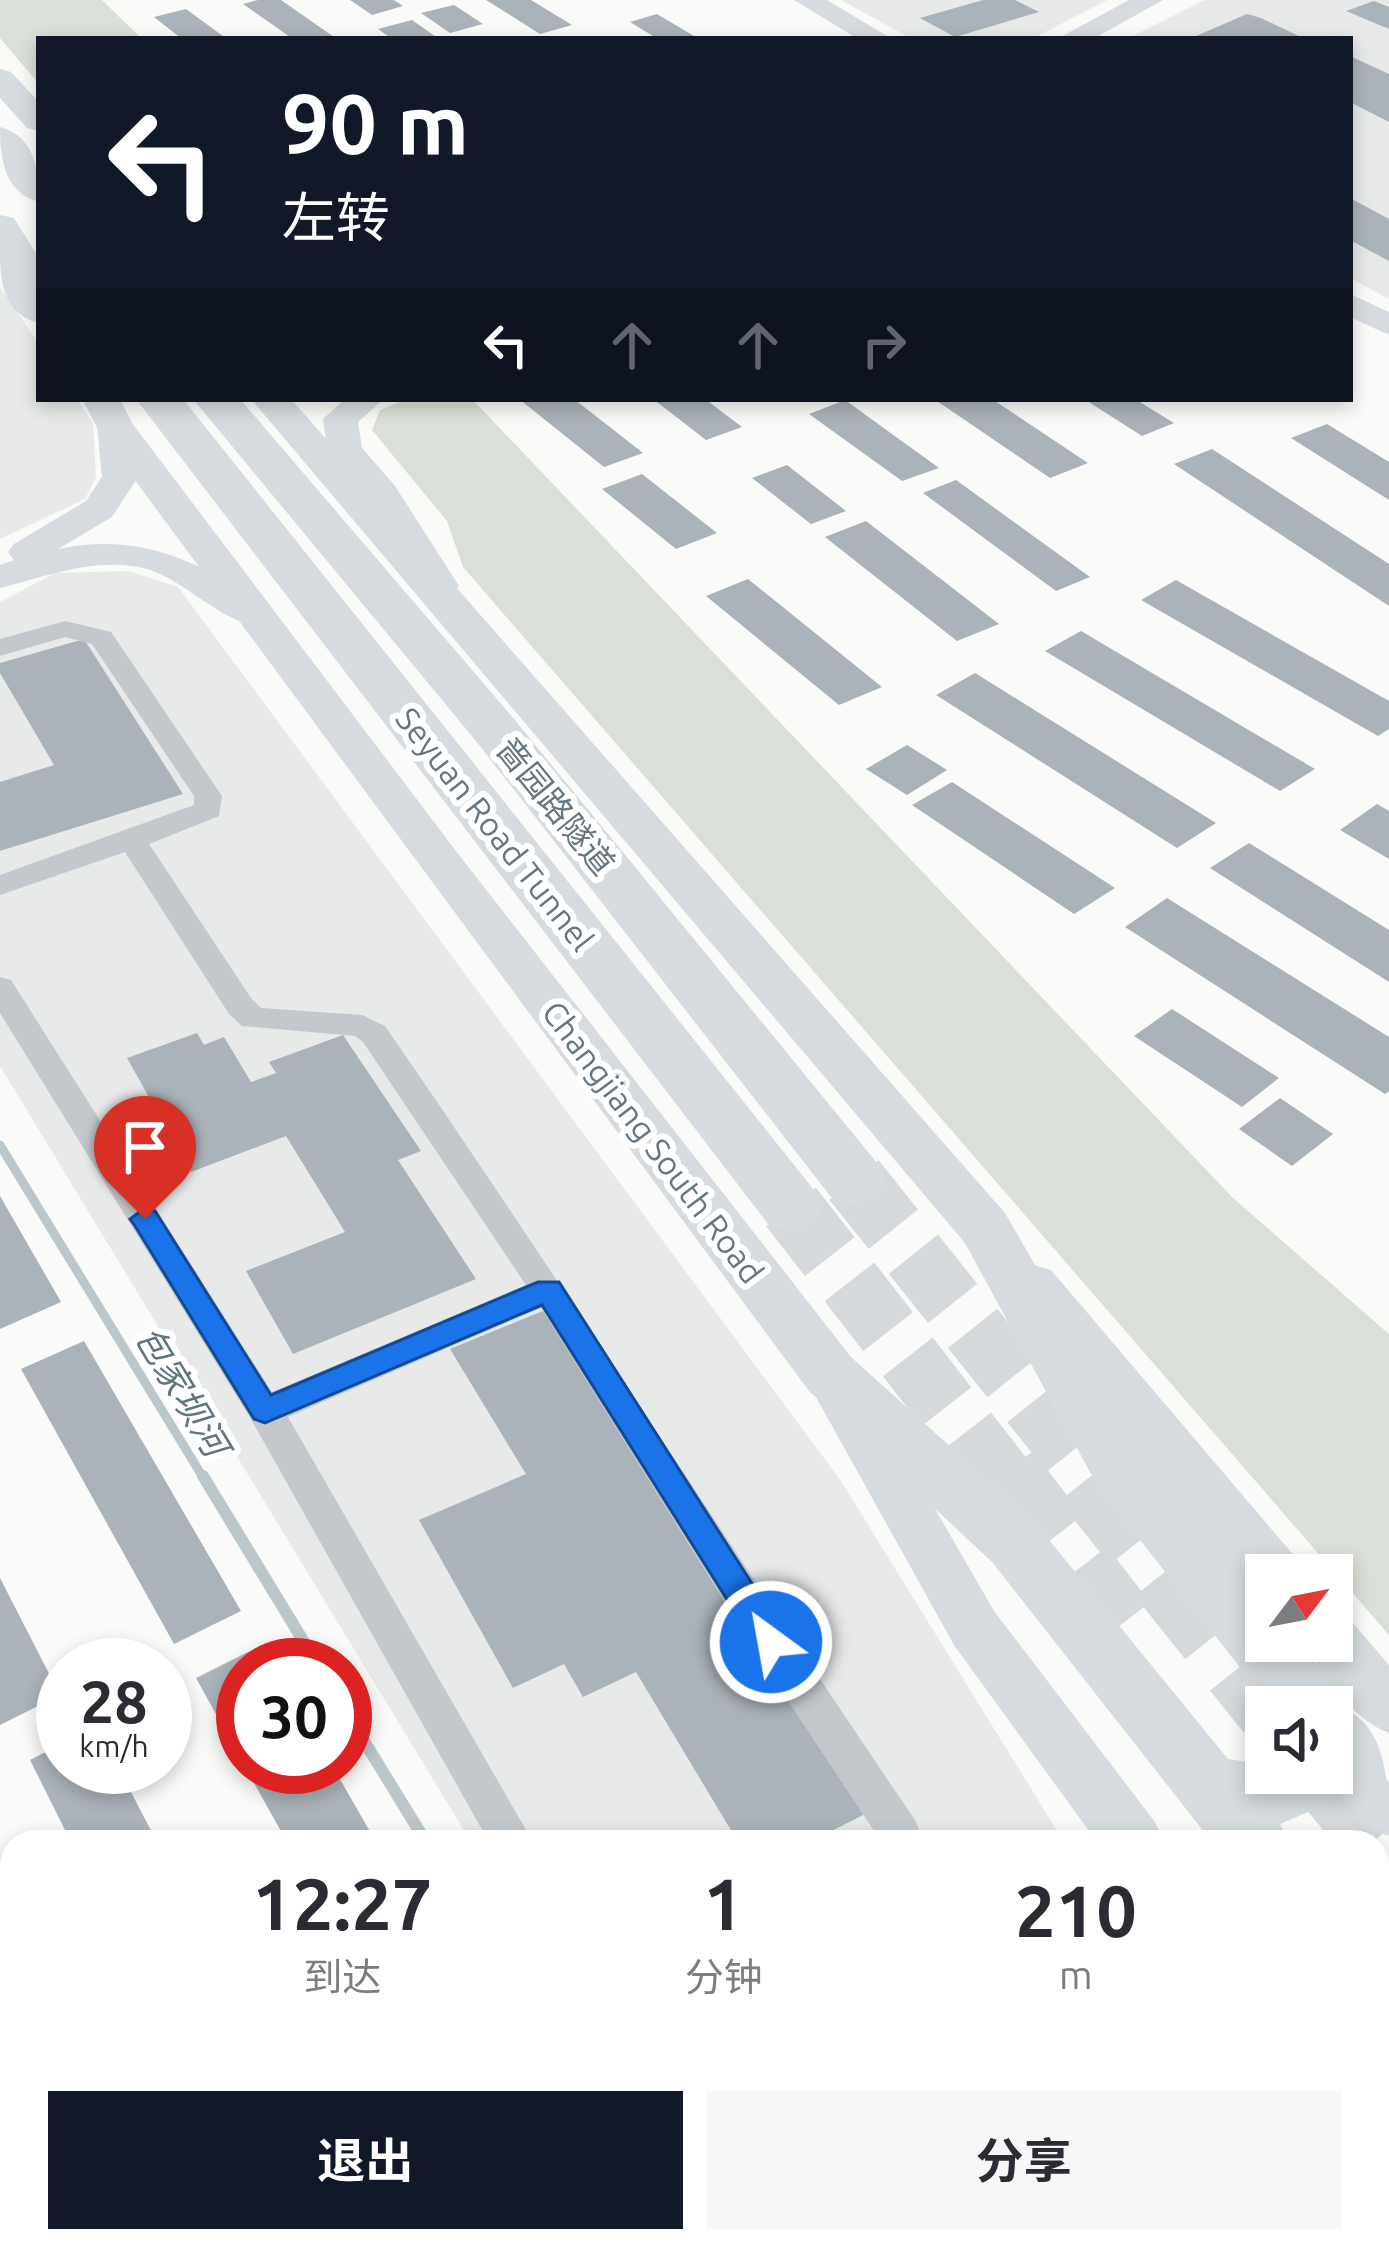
<!DOCTYPE html>
<html lang="zh">
<head>
<meta charset="utf-8">
<style>
  body { margin:0; font-family:Ubuntu,"Noto Sans SC",sans-serif; background:#f7f7f7; color:#2b2b33; height:100vh; display:flex; flex-direction:column; font-size:45px; white-space:nowrap }
  * { box-sizing:border-box; margin:0 }
  p { font-size:39px; color:#7c7c81 }
  .icon { flex:none; width:66px; height:66px; fill:none; stroke:currentColor; stroke-width:2; stroke-linecap:round; stroke-linejoin:round }
  .map { position:relative; flex:1; overflow:hidden }
  .drawer { position:absolute; left:0px; top:1830px; width:1389px; height:423px; display:flex; flex-direction:column; background:#fff; border-radius:36px 36px 0 0; box-shadow:0 6px 18px #0003 }
  .drawer>* { flex:none }
  .hud { position:absolute; left:36px; top:36px; width:1317px; height:366px; border-radius:0px; box-shadow:0 6px 18px #0003; background:#111827; color:#fff; overflow:hidden }
  .needle { width:78px; rotate:58deg }
  .buttons { position:absolute; left:1245px; top:1554px; display:grid; gap:24px }
  .buttons a { display:grid; place-items:center; width:108px; height:108px; border-radius:0px; background:#fff; box-shadow:0 6px 18px #0003; font-size:60px }
  .speed { position:absolute; left:36px; top:1638px; display:flex; gap:24px; font-size:60px; font-weight:700; text-align:center }
  .speed>* { display:grid; place-content:center; width:156px; height:156px; border-radius:50%; background:#fff; box-shadow:0 6px 18px #0003; line-height:1 }
  .speed small { font-size:30px; font-weight:400 }
  .speed .limit { border:18px solid #d22; background:#fff; color:#111 }
  .pin { position:absolute; display:grid; place-items:center; width:102px; height:102px; color:#fff; margin:-123px -51px; border-radius:50% 50% 50% 0; rotate:-45deg; box-shadow:0 0 12px #0007 }
  .pin .icon { rotate:45deg }
  .me { position:absolute; width:132px; margin:-66px; rotate:328deg; stroke-linejoin:round; filter:drop-shadow(0 0 9px #0008) }
  .turn { display:flex; align-items:center; gap:42px; height:252px; padding:0 48px; font-size:54px }
  .turn .icon { width:156px; height:156px; stroke-width:2.5 }
  .turn b { display:block; font-size:84px; line-height:102px }
  .lanes { display:flex; align-items:center; height:114px; padding:0 48px; background:#0003; justify-content:center; gap:60px; direction:ltr }
  .lanes .off { opacity:.35 }
  .eta { display:flex; justify-content:space-evenly; align-items:center; height:204px; text-align:center }
  .eta b { font-size:72px; font-weight:700; line-height:84px }
  .button { display:flex; gap:24px; margin-top:auto; padding:24px 48px }
  .button a { flex:1; height:138px; border-radius:0px; background:#111827; color:#fff; font-size:48px; font-weight:700; line-height:138px; text-align:center }
  .button a+a { background:#f7f7f7; color:#2b2b33 }
  .map>svg:first-child { display:block }
  .built { fill:#e8e9e9 }
  .green { fill:#dadfd7 }
  .lines { fill:none; stroke-linecap:round; stroke-linejoin:round }
  .stream-far1 { stroke:#bbc7cb; stroke-width:9 }
  .stream { stroke:#bbc7cb; stroke-width:12 }
  .building { fill:#aab3b9 }
  .highway-tunnel-far1 { stroke:#d5d9db; stroke-width:63; stroke-dasharray:63 32; stroke-linecap:butt }
  .highway-tunnel { stroke:#d5d9db; stroke-width:81; stroke-dasharray:81 40; stroke-linecap:butt }
  .street { fill:#c3c8cc; fill-rule:evenodd }
  .secondary { fill:#d6dbdf; fill-rule:evenodd }
  .primary { fill:#d6dbdf; fill-rule:evenodd }
  .highway { fill:#d6dbdf; fill-rule:evenodd }
  .route { fill:#1a73e8; stroke:#114b97; stroke-width:3 }
  .labels { text-anchor:middle; stroke-width:12; stroke-linejoin:round; paint-order:stroke }
  .street-label { font-size:33px; fill:#657683; stroke:#fff }
  .water-label { font-size:36px; font-style:italic; fill:#60757c; stroke:#fff }
</style>
</head>
<body>
<div class="map">
<svg width="1389" height="2252" viewBox="0 0 1389 2252">
  <rect width="100%" height="100%" fill="#fafaf8"/>
  <path class="built" d="M841 0H1107L1032 39H912Z
    M1205 0H1389V299L1350 278V39H1127Z
    M0 287 39 344V399H77L93 423 96 477 85 499 0 539Z
    M128 571 178 587 841 1481 1064 1842H471L0 1066V602L55 573Z
    M656 2241H1310L1316 2251 664 2252Z"/>
  <path class="green" d="M0 0H102L142 39H39V84L0 38Z
    M407 399H472L1233 1198 1389 1334V1635L463 567 447 521 372 430 380 410Z"/>
  <g class="lines">
    <path class="stream-far1" d="M0 1145 204 1479"/>
    <path class="stream" d="M203 1476 318 1665
      M345 1710 426 1842
      M630 2241 638 2252"/>
  </g>
  <path class="building" d="M258 0H281L334 37 293 39 243 4Z
    M350 0H394L403 6 372 15Z
    M486 0H531L572 25 540 34Z
    M983 0H1015L1039 12 955 37 920 18Z
    M1374 1 1389 7V29L1346 11Z
    M454 5 483 24 450 33 421 13Z
    M186 9 227 39H182L154 17Z
    M657 14 699 39H658L630 22Z
    M1247 14 1261 18 1305 39H1189Z
    M412 20 439 39H392L378 29Z
    M1350 56 1389 74V122L1350 102Z
    M1350 198 1389 219V261L1350 240Z
    M519 399H574L643 453 604 467Z
    M653 399H705L742 427 706 440Z
    M934 399H992L1088 463 1050 478Z
    M1084 399H1135L1174 423 1142 436Z
    M845 400 939 468 902 481 809 414Z
    M1327 424 1389 462V500L1291 438Z
    M1212 449 1389 564V606L1174 464Z
    M787 465 846 511 811 524 752 478Z
    M642 474 717 533 676 549 602 489Z
    M956 480 1090 577 1056 591 923 493Z
    M866 521 999 624 957 641 825 537Z
    M748 579 882 687 839 705 706 596Z
    M1176 580 1389 701V729L1378 736 1141 600Z
    M1081 631 1315 769 1280 791 1045 651Z
    M84 639 183 794 0 851V782L54 765 0 673V663Z
    M975 673 1216 823 1177 848 936 695Z
    M907 745 947 770 907 795 866 769Z
    M952 782 1115 888 1074 914 912 805Z
    M1377 804 1389 811V859L1340 830Z
    M1249 843 1389 930V982L1210 868Z
    M1167 898 1389 1037V1091L1385 1094 1125 927Z
    M1172 1009 1279 1078 1242 1107 1134 1036Z
    M197 1033 204 1045 224 1037 251 1082 276 1073 269 1062 343 1035 421 1151 398 1160 476 1279 293 1354 246 1271 345 1232 286 1136 191 1172 127 1058Z
    M1280 1098 1333 1134 1292 1166 1239 1129Z
    M0 1196 61 1302 0 1329Z
    M545 1310 871 1811 810 1842H738L636 1672 583 1697 564 1664 513 1688 419 1520 526 1474 450 1349Z
    M84 1341 241 1611 174 1644 21 1369Z
    M0 1578 60 1695 0 1725Z
    M262 1645 274 1665H243V1763L196 1678Z
    M63 1743V1767H118L157 1842H71L30 1760Z
    M245 1767H333L376 1842H287Z
    M0 1994 12 2020V2119L0 2126Z
    M14 2241H104L109 2252H19Z
    M259 2241H343L348 2252H264Z
    M774 2241H1067L1076 2252H782Z"/>
  <g class="lines">
    <path class="highway-tunnel-far1" d="M854 1180 1093 1479
      M791 1207 1003 1479"/>
    <path class="highway-tunnel" d="M1001 1476 1118 1627
      M1091 1476 1275 1707
      M1329 1773 1389 1847
      M1377 1953 1389 1968
      M1377 2049 1389 2066"/>
    <path class="street" d="M65 621 111 632 222 796 219 816 149 844 251 998 261 1008 362 1015 385 1026C566 1288 736 1557 915 1820L921 1834 917 1842H873L876 1834 757 1654 541 1308 288 1417 533 1842H489L252 1421 0 1013V977L11 980 272 1392 526 1285 363 1042 355 1036 242 1026 229 1014 125 852 0 895V875L194 805V796L92 644 65 637 0 656V639Z
      M659 2241H710L715 2252H664Z"/>
    <path class="secondary" d="M794 0H827L892 39H858Z
      M1129 0H1163L1093 39H1057Z
      M1350 294 1389 312V335L1350 317Z
      M345 399H384L358 422 362 448 395 486 459 586 453 594H427L367 499 327 450 323 419Z
      M114 415 126 418 138 477 112 517 58 549C143 531 203 564 272 609L277 617 272 625C233 635 187 580 147 569 97 556 48 576 0 588V565L14 560 8 552 14 544 86 501 102 477 97 425 102 418Z
      M1033 1265 1051 1270 1296 1558 1304 1575H1266V1595L1256 1592 1015 1298 1008 1284 1015 1270Z
      M844 1378 863 1384 994 1611 1155 1822 1164 1842H1097L954 1645 817 1399 825 1384Z
      M1332 1615 1352 1622 1389 1665V1733C1354 1720 1320 1675 1304 1641H1332Z
      M1377 2137 1389 2142V2221L1377 2216Z"/>
    <path class="primary" d="M0 69 11 72 39 102V131L27 128 0 98Z
      M0 254 13 257 39 289V323C5 315 0 284 0 254Z
      M82 399H120L132 423 459 855 851 1357 1036 1524 1228 1759 1266 1765V1773H1332V1707H1271L1097 1485 965 1243 251 399H291L1005 1213 1141 1449 1266 1603V1641H1297L1334 1686 1343 1708C1389 1728 1389 1789 1389 1836L1365 1827 1335 1789 1322 1806 1280 1824 1289 1842H1212L992 1562 809 1391 100 433Z
      M1377 1962 1389 1967V2047L1377 2042Z"/>
    <path class="highway" d="M0 127C35 136 39 171 39 202 4 193 0 158 0 127Z
      M0 215 14 218 39 258V307L24 303 0 263Z
      M136 399H183L814 1190 823 1207 814 1224 791 1231 768 1224Z
      M193 399H240L514 719 877 1163 886 1180 877 1197 854 1204 831 1197 476 741Z"/>
  </g>
  <path class="route" d="M145 1208 155 1211 271 1395 538 1282H559L783 1632 788 1642 783 1652 771 1656 760 1652 542 1305 265 1423 254 1419 135 1226 130 1219Z"/>
  <g class="labels">
    <g class="street-label">
      <text transform="translate(556 806) rotate(51)" y="12">啬园路隧道</text>
      <text transform="translate(495 829) rotate(52)" y="12">Seyuan Road Tunnel</text>
      <text transform="translate(653 1142) rotate(53)" y="12">Changjiang South Road</text>
    </g>
    <g class="water-label">
      <text transform="translate(182 1391) rotate(59)" y="13">包家坝河</text>
    </g>
  </g>
</svg>
<div class="buttons">
<a><svg class="needle" viewBox="-14 -14 28 28"><path d="M0-13l5 13h-10z" fill="#e53935"/><path d="M0 13l5-13h-10z" fill="#7c7c81"/></svg></a>
<a><svg class="icon" aria-label="sound" viewBox="0 0 24 24"><path d="M4 9h4l5-4v14l-5-4H4zM17 9q2 3 0 6"/></svg></a>
</div>
<div class="speed"><div>28<small>km/h</small></div><div class="limit">30</div></div>
<div class="pin" style="left:145px;top:1219px;background:#d93025"><svg class="icon" aria-label="arrive" viewBox="0 0 24 24"><path d="M6 21V4h12l-3 4 3 4H6"/></svg></div>
<svg class="me" style="left:771px;top:1642px" viewBox="-20 -20 40 40"><circle r="17" fill="#1a73e8" stroke="#fff" stroke-width="3"/><path d="M0-11L8 9 0 5-8 9z" fill="#fff"/></svg>
<div class="hud">
<div class="turn"><svg class="icon" aria-label="left" viewBox="0 0 24 24"><path d="M17 20v-9H6M10 6l-5 5 5 5"/></svg><div><b>90 m</b>左转</div></div>
<div class="lanes"><svg class="icon" aria-label="left" viewBox="0 0 24 24"><path d="M17 20v-9H6M10 6l-5 5 5 5"/></svg><svg class="icon off" aria-label="ahead" viewBox="0 0 24 24"><path d="M12 20V5M6 11l6-6 6 6"/></svg><svg class="icon off" aria-label="ahead" viewBox="0 0 24 24"><path d="M12 20V5M6 11l6-6 6 6"/></svg><svg class="icon off" aria-label="right" viewBox="0 0 24 24"><path d="M7 20v-9h11M14 6l5 5-5 5"/></svg></div>
</div>
<section class="drawer">
<div class="eta">
<div><b>12:27</b><p>到达</p></div>
<div><b>1</b><p>分钟</p></div>
<div><b>210</b><p>m</p></div>
</div>
<div class="button"><a>退出</a><a>分享</a></div>
</section>
</div>
</body>
</html>
